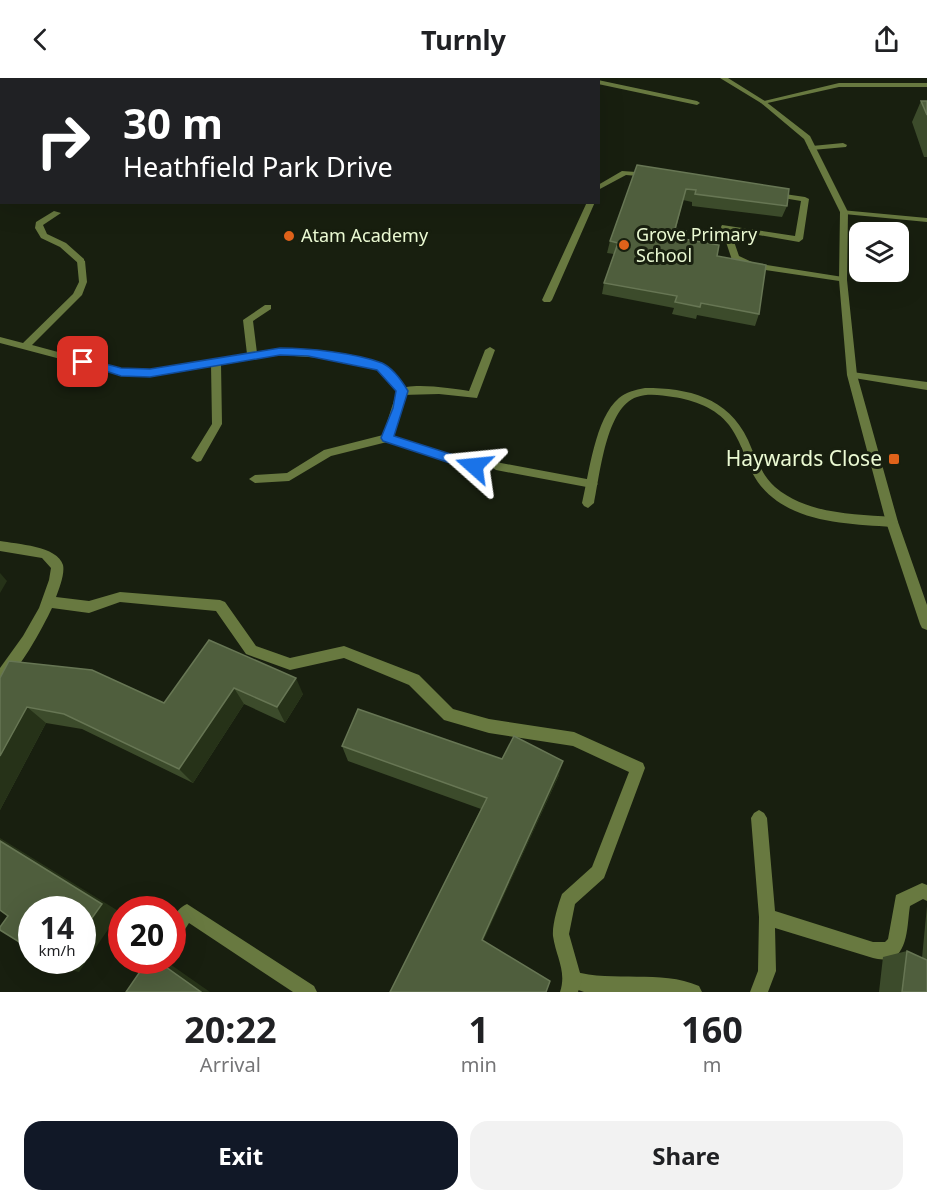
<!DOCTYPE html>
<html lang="en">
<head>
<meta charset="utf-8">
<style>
  body { margin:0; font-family:"Noto Sans",sans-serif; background:#f2f2f2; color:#202124; height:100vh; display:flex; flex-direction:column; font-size:22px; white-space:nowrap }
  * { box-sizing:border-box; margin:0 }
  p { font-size:20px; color:#757577 }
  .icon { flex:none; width:33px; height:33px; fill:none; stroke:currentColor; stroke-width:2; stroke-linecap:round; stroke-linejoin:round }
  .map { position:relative; height:914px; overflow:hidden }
  .side { display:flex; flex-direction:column; background:#fff; flex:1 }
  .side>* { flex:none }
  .top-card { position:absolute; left:0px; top:0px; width:600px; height:126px; box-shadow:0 6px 24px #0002; background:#202124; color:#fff; overflow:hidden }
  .tools { position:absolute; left:849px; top:144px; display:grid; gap:12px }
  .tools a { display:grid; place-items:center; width:60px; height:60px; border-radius:12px; background:#fff; box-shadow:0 6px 24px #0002; font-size:30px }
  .speed { position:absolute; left:18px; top:818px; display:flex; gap:12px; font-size:30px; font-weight:700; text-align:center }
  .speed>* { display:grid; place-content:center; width:78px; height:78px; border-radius:50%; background:#fff; box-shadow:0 6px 24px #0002; line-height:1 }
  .speed small { font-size:15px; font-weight:400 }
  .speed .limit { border:9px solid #d22; background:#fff; color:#111 }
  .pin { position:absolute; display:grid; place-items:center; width:51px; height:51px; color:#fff; margin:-26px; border-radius:12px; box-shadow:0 3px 9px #0006 }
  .me { position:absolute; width:66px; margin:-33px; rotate:288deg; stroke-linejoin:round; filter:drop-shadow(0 0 4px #0008) }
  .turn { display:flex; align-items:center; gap:21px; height:126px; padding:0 24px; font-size:27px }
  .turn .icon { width:78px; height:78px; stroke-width:2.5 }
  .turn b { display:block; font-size:42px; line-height:51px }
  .eta { display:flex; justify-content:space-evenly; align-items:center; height:102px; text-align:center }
  .eta b { font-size:36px; font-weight:700; line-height:42px }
  .action { display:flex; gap:12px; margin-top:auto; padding:12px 24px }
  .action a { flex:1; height:69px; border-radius:18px; background:#111827; color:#fff; font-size:24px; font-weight:700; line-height:69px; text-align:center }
  .action a+a { background:#f2f2f2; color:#202124 }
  header { display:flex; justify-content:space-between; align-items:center; height:78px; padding:0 24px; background:#fff; font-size:27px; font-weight:700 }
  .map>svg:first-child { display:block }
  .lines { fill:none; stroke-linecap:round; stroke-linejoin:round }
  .service { fill:#687940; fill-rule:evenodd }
  .minor { fill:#687940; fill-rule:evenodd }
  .tertiary { fill:#687940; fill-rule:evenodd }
  .wall { fill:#3c4b2b }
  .shaded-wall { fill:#263218 }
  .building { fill:#4f5e3d; stroke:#677654; stroke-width:1.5 }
  .route { fill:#1a73e8; stroke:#114b97; stroke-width:1.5 }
  .poi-dot { fill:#df621a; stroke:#181f0f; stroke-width:2 }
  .labels { text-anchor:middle; stroke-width:6; stroke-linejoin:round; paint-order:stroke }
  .far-poi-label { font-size:18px; fill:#ebfad3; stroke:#181f0f; text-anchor:start }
  .poi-label { font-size:21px; fill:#ebfad3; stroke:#181f0f; text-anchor:end }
</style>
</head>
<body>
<header><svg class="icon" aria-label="back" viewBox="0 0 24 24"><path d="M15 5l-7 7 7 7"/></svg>Turnly<svg class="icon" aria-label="share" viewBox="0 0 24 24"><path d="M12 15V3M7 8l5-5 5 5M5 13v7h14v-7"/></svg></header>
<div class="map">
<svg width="927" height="914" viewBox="0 0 927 914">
  <rect width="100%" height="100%" fill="#181f0f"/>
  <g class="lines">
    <path class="service" d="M598 2 697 23 700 25 697 27 598 6Z
      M843 65 847 67 846 69 812 72 808 70 812 68Z
      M622 93 650 95 654 97 650 99 626 97 598 112V107Z
      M771 114 805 119 809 121 803 161 799 164 730 152 739 178 754 185 843 199 846 200V204L752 190 732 182 721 149 722 147 795 158 801 123 771 118Z
      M587 124H595L552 222 550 224H544L542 222Z
      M54 133 61 135 43 147 47 156 66 165 84 181V185H78L60 169 41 160 35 150 36 144Z
      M490 269 495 272 477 320 439 316 402 317 397 313C409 303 453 311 469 313L485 272Z
      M216 283 221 286 222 346 201 383 197 384 191 380 212 346 211 286Z
      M387 356 478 385 480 388 474 392 387 364 331 378 289 403 255 405 249 401 255 397 287 395 324 372Z
      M496 384 592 402 598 406 592 410 496 392 490 388Z
      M759 732 764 735 767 740 775 833 873 864H885L888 861 896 817 922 805 927 807V823L923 821 910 828C907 844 909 879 887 881 883 882 877 881 873 880L775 850 776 893 768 914H750L758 893 759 839 751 740 754 735Z
      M573 893C614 905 660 891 699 908L702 914H584L567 908 564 902 567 896Z"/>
    <path class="minor" d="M839 5H927V9H839L763 26 760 24Z
      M841 132 927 140V144L844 136 840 134Z
      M81 180 85 183 87 204 82 217 32 267 121 291 150 292 247 276 243 242 265 227H271V231L253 243 257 275C291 269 349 272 382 286 393 291 401 303 407 313L403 330 391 363H383L382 360 397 313 393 306 377 292 336 281 280 277 150 298 121 297 0 265V259L23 265 73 216 79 204 77 183Z
      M852 294 927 304V312L848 299V295Z
      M645 310C688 310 728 319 748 362 755 378 761 396 775 409 807 436 852 436 892 439L896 441 898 444 896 447 892 449C854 446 810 446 777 423 745 400 749 374 729 347 716 330 694 322 673 319 661 317 648 315 637 319 606 329 600 397 594 425L588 430 584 428 582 425C589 396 595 340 619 320 626 314 635 312 645 310Z
      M0 463C16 466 58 468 63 487 65 496 59 511 56 519L89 523 120 514 220 522 225 524 256 568 290 580 344 568 419 597 453 631 489 641 574 654 643 685 645 690 604 800 575 826 569 856 582 902 578 914H560C567 893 556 879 553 858 552 847 558 827 562 816L592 789 629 694 573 668 489 655 444 642 409 607 344 580 290 592 246 576 216 533 120 524 89 535 52 530C44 547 16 600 0 606V590L23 558 39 530 49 502 51 490 42 480 0 473Z
      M187 826 314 908 317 914H293L189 845 178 862 172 864C172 849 171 833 187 826Z"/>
    <path class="tertiary" d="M720 0H728L765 23 810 58 848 134 847 202 857 297 898 444 927 527V552L922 550 920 546 886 444 847 297 839 202 840 134 804 61 761 25Z"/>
  </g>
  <path class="wall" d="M244 0H423L422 1 425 2H251Z
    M468 0H588L587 2H468Z
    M921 23H927V79H924L912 44Z
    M637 87 787 128 782 139 692 128V124L683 122 676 151 684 161 717 178 759 236 755 248 697 237 696 241 672 236 674 230 602 216 604 205 614 176 607 175 610 163Z
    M209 562 303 616 285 645 244 626 193 705 82 651 46 645 0 732V600L164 625Z
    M342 668 502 681 559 697 483 862 390 914 481 731 348 683Z
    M927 828V914H879L883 879 907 873 922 880Z"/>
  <path class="shaded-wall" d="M35 0H75L72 2H31Z
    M124 0H142L143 2H123Z
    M399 0H423L421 2H398Z
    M572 0H588L587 2H571Z
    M0 495 7 503 0 515Z
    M296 600 303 616 285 645 277 629Z
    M234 610 244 626 193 705 179 691Z
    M27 629 46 645 0 732V678Z
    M563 683 559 697 481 868 482 862Z
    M0 760 120 834 79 894 58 889 63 882H82V854L0 763Z
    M156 882H162L167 884 210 914H201Z"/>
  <path class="building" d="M16 0H35L31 2H21Z
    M73 0H124H123L127 2H70Z
    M210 0H223L229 2H208Z
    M330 0H399L398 2H337Z
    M528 0H572L571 2H526Z
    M921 23H927V37Z
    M637 87 789 111 787 128 695 116 696 112 686 111 675 151 686 153 684 161 719 167 717 178 766 187 759 236 701 225 700 229 675 224 677 218 604 205 618 165 610 163Z
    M209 562 296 600 277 629 234 610 179 691 64 636 27 629 0 678V600L9 583 92 592 164 625Z
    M358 631 502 681 514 658 563 683 482 862 550 903 546 914H390L487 720 342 668Z
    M0 763 102 826 82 854V831H32V872L0 852V849L8 838 0 832Z
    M907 873 927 882V914H902Z
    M46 882H63L58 889Z
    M148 882H156L201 914H126Z"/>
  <path class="route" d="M280 270C308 270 356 275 382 285 393 290 402 303 408 313L394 358 479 385V391L474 393 383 363 381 360 393 330 396 313 377 292 308 278 280 277 150 299 121 298 77 284 83 280 121 290 150 291Z"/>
  <g class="poi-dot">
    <circle cx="289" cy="158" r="6"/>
    <circle cx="624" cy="167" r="6"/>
    <rect x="888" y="375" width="12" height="12" rx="3"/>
  </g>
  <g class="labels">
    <g class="far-poi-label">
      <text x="636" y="163">Grove Primary<tspan x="636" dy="21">School</tspan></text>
      <text x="301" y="164">Atam Academy</text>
    </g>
    <g class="poi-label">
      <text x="882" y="388">Haywards Close</text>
    </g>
  </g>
</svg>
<div class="tools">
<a><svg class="icon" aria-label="layers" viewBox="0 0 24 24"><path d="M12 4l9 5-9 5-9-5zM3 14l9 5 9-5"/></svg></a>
</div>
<div class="speed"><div>14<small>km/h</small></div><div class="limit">20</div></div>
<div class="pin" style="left:83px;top:284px;background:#d93025"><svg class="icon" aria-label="arrive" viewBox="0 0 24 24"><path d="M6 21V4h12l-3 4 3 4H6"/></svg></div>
<svg class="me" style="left:474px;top:388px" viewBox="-20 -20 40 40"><path d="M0-17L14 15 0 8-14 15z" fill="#1a73e8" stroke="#fff" stroke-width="4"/></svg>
<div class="top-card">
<div class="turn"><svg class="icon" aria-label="right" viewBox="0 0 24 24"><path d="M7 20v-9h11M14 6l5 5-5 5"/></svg><div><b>30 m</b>Heathfield Park Drive</div></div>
</div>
</div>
<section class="side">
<div class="eta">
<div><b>20:22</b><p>Arrival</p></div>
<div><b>1</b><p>min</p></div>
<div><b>160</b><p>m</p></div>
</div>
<div class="action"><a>Exit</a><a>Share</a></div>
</section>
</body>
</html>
